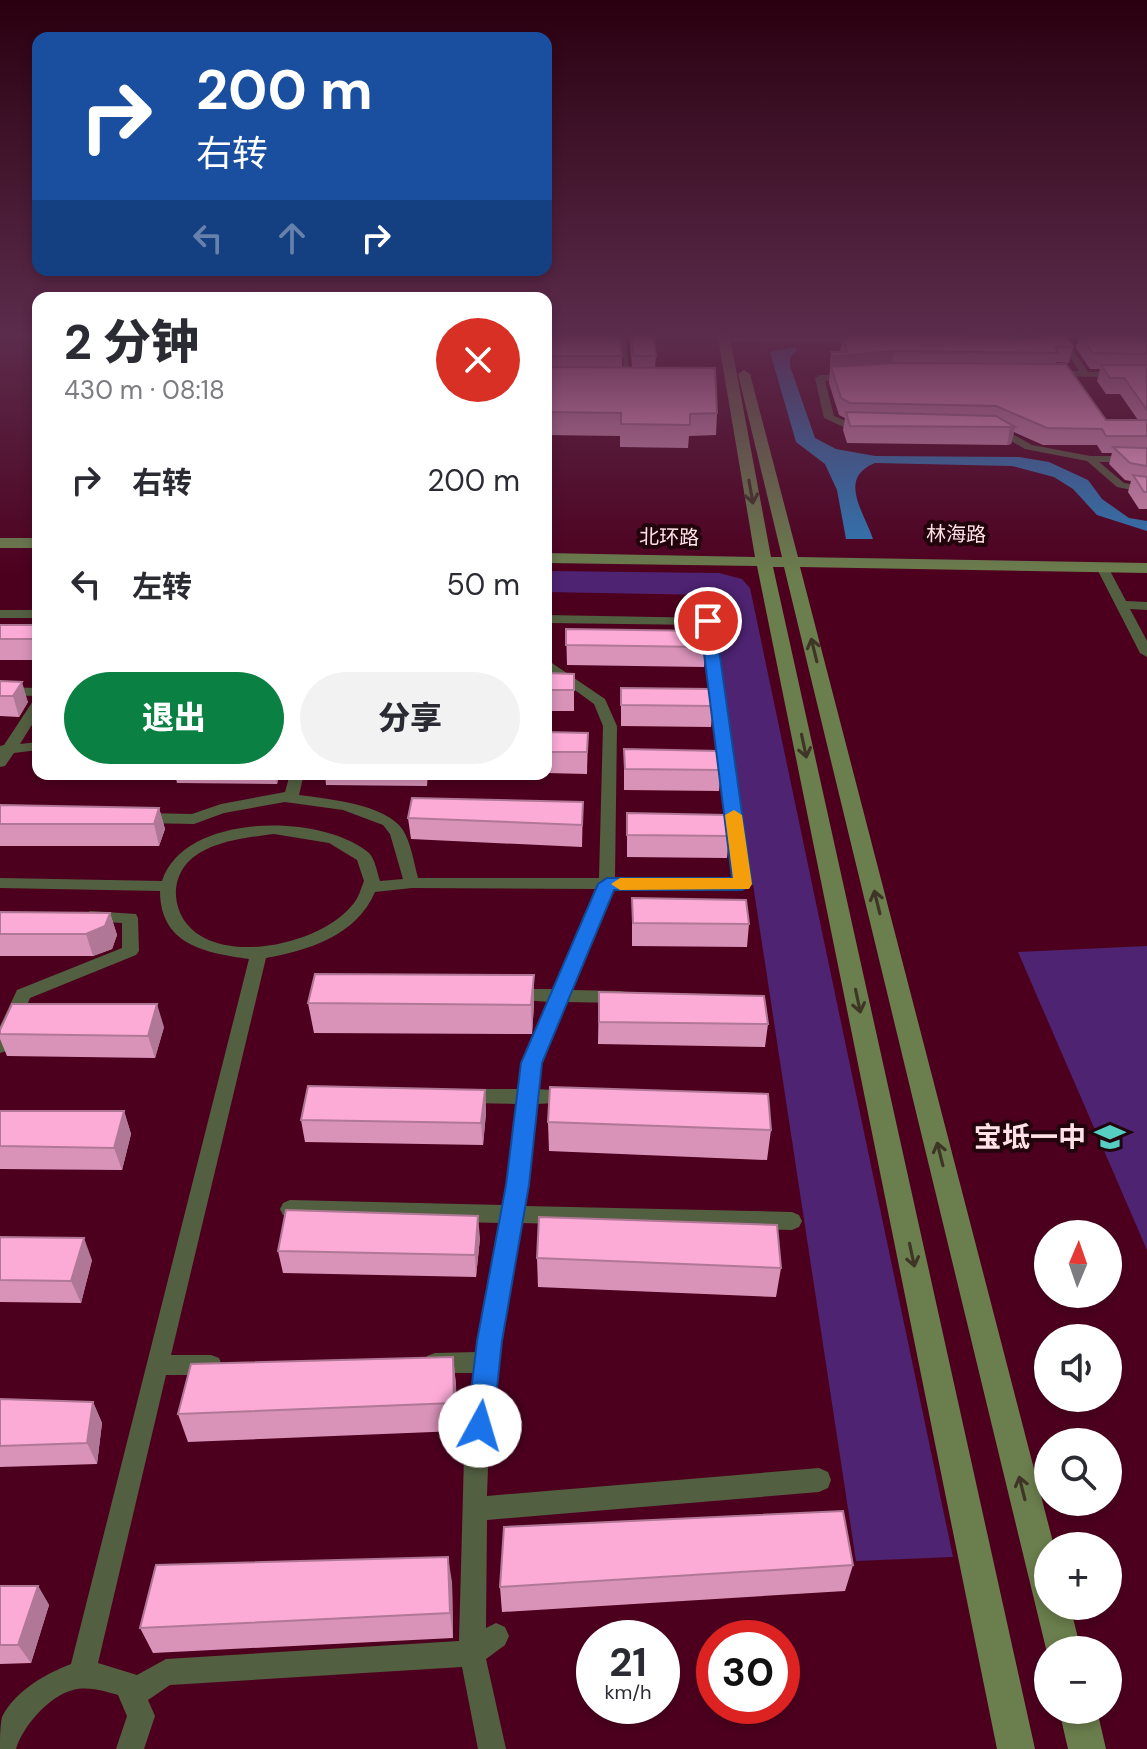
<!DOCTYPE html>
<html lang="zh">
<head>
<meta charset="utf-8">
<style>
  body { margin:0; font-family:"DM Sans","Noto Sans SC",sans-serif; background:#f2f2f3; color:#2b2b33; height:100vh; display:flex; flex-direction:column; font-size:30px; white-space:nowrap }
  * { box-sizing:border-box; margin:0 }
  p { font-size:26px; color:#7c7c81 }
  .icon { flex:none; width:44px; height:44px; fill:none; stroke:currentColor; stroke-width:2; stroke-linecap:round; stroke-linejoin:round }
  .map { position:relative; flex:1; overflow:hidden }
  .side { position:absolute; left:32px; top:292px; width:520px; height:488px; display:flex; flex-direction:column; background:#fff; border-radius:16px; box-shadow:0 4px 12px #0003 }
  .side>* { flex:none }
  .banner { position:absolute; left:32px; top:32px; width:520px; height:244px; border-radius:16px; box-shadow:0 4px 12px #0003; background:#1a4fa0; color:#fff; overflow:hidden }
  .needle { width:52px; rotate:2deg }
  .controls { position:absolute; left:1034px; top:1220px; display:grid; gap:16px }
  .controls a { display:grid; place-items:center; width:88px; height:88px; border-radius:50%; background:#fff; box-shadow:0 4px 12px #0003; font-size:40px }
  .speed { position:absolute; left:576px; top:1620px; display:flex; gap:16px; font-size:40px; font-weight:700; text-align:center }
  .speed>* { display:grid; place-content:center; width:104px; height:104px; border-radius:50%; background:#fff; box-shadow:0 4px 12px #0003; line-height:1 }
  .speed small { font-size:20px; font-weight:400 }
  .speed .limit { border:12px solid #d22; background:#fff; color:#111 }
  .pin { position:absolute; display:grid; place-items:center; width:68px; height:68px; color:#fff; margin:-34px; border:4px solid #fff; border-radius:50%; box-shadow:0 2px 8px #0007 }
  .me { position:absolute; width:88px; margin:-44px; rotate:6deg; stroke-linejoin:round; filter:drop-shadow(0 0 6px #0008) }
  .turn { display:flex; align-items:center; gap:28px; height:168px; padding:0 32px; font-size:36px }
  .turn .icon { width:104px; height:104px; stroke-width:2.5 }
  .turn b { display:block; font-size:56px; line-height:68px }
  .lanes { display:flex; align-items:center; height:76px; padding:0 32px; background:#0003; justify-content:center; gap:40px; direction:ltr }
  .lanes .off { opacity:.35 }
  .round { display:grid; place-items:center; flex:none; width:84px; height:84px; border-radius:42px; background:#f2f2f3 }
  .summary { display:flex; align-items:center; justify-content:space-between; height:136px; padding:0 32px }
  h1 { font-size:48px; font-weight:800; line-height:60px }
  .cta { display:flex; gap:16px; margin-top:auto; padding:16px 32px }
  .cta a { flex:1; height:92px; border-radius:48px; background:#0b8043; color:#fff; font-size:32px; font-weight:800; line-height:92px; text-align:center }
  .cta a+a { background:#f2f2f3; color:#2b2b33 }
  ul { padding:0; list-style:none }
  li { display:flex; align-items:center; gap:24px; height:104px; padding:0 32px }
  li div { flex:1 }
  li b { display:block; font-size:30px }
  li em { font-style:normal }
  .map>svg:first-child { display:block }
  .green { fill:#4e2372 }
  .water { fill:#2d7cba }
  .lines { fill:none; stroke-linecap:round; stroke-linejoin:round }
  .service { stroke:#535f41; stroke-width:5 }
  .minor { fill:#535f41; fill-rule:evenodd }
  .secondary { fill:#6b7e4d; fill-rule:evenodd }
  .wall { fill:#d993b9; fill-rule:evenodd }
  .shaded-wall { fill:#b07896 }
  .building { fill:#fcabd7; stroke:#b07896; stroke-width:2 }
  .oneway { stroke:#3f3526 }
  .route { fill:#1a73e8; stroke:#114b97; stroke-width:2 }
  .slow { fill:#f59e0b }
  .labels { text-anchor:middle; stroke-width:8; stroke-linejoin:round; paint-order:stroke }
  .far-street-label { font-size:20px; fill:#ffe2e7; stroke:#22040c }
  .near-poi-label { font-size:28px; font-weight:bold; fill:#ffe2e7; stroke:#22040c; text-anchor:end }
</style>
</head>
<body>
<div class="map">
<svg width="1147" height="1749" viewBox="0 0 1147 1749">
  <rect width="100%" height="100%" fill="#4d001e"/>
  <path class="green" d="M546 571 719 573 742 579 750 588 953 1557 856 1561 709 595 546 592Z
    M1147 946V1250L1018 952Z"/>
  <path class="water" d="M794 347 797 350 790 357V366L815 438 836 449 875 456 1019 457 1049 462 1088 480 1102 499 1129 518 1147 521V531L1097 515 1073 489 1054 477 1012 466 875 463C837 478 864 512 873 539H846L837 490 825 464 796 442 770 352Z"/>
  <g class="lines">
    <path class="service" d="M623 332 627 375"/>
    <path class="minor" d="M1005 332H1014L1018 344H1012Z
      M736 337 863 338 867 341 863 344 733 342V338Z
      M1064 340 1067 341 1088 372H1147V378L1050 376 1048 374 1053 371H1079L1060 343Z
      M853 375V379L850 380 825 381 834 416 848 422 869 424V428H846L824 418 815 378 820 375Z
      M996 425 1032 445 1090 456H1147V462H1099L1124 483 1147 487V493L1117 487 1087 461 1025 449 992 430 991 428Z
      M1102 563 1108 567 1126 601 1147 602V610L1130 609 1147 641V657L1140 653 1096 567Z
      M0 610H38V618H0Z
      M546 615 712 618 750 884 742 889H613L571 990 620 991 626 992 629 997 626 1002 620 1003 566 1002 541 1063 538 1089 576 1092 578 1097 576 1102 536 1104 524 1206 792 1212 799 1215 802 1221 799 1227 792 1230 521 1223C506 1313 489 1404 487 1496L819 1468 828 1472 831 1480 828 1488 819 1492 487 1520 486 1628 496 1623 505 1627 509 1636 505 1645 486 1659 506 1749H478L462 1667 170 1685 148 1700 155 1716 144 1749H116L127 1716 118 1695C103 1691 88 1686 73 1690 49 1696 23 1726 16 1749H0C0 1739 0 1726 2 1717 15 1691 45 1674 71 1664L249 959C206 953 160 945 160 891L0 888V878L162 881C184 812 322 813 369 853 375 859 377 872 380 881L403 879 390 834 383 825 343 810 285 802 224 813 194 824 143 823 135 818 143 813 192 814 221 804 285 792 290 774H304L299 795C328 799 386 804 403 830 411 843 414 863 418 878H599L603 726 594 704 546 669V659L605 699 617 726 615 878 733 879 702 625 546 623ZM274 834 329 843 357 860 364 881C361 888 359 897 354 903 325 941 242 961 201 936 187 928 177 913 176 896 175 845 235 839 274 834ZM412 888 597 889 554 989H515L509 991 506 995 509 999 549 1002 523 1063 519 1089H464L457 1091 455 1096 457 1101 464 1103 517 1104 503 1205 290 1200 283 1203 280 1209 283 1215 290 1218 500 1223 478 1352 435 1353 427 1356 424 1363 427 1370 435 1373H474L464 1457 459 1641 166 1659 137 1675 98 1663 166 1375H211L219 1372 222 1365 219 1358 211 1355H171L266 958C309 950 356 936 375 892Z
      M0 687 38 688V696L0 695Z
      M38 700V715L20 744 38 742V750L14 753 5 766 0 767V746L4 745 33 701Z
      M90 911 136 914 138 918 139 951 136 955 30 998 9 1046 6 1051 0 1053V1026L17 990 122 948V923L84 921 82 917Z"/>
    <path class="secondary" d="M717 332H729L771 557H782L738 374 744 370 750 374 798 557 1147 563V573L800 567 1054 1546H1048V1606H1070L1081 1650H1048V1657L784 567H773L1035 1749H997L757 566 546 563V553L755 557Z
      M0 538H38V548H0Z
      M1059 1710H1097L1106 1749H1068Z"/>
  </g>
  <path class="wall" d="M546 332 622 356V367H632L629 332H653L656 356 655 368 717 413 716 435 689 436 688 448 620 447V436L546 435Z
    M842 332H959L963 338 1041 339 1042 336H1032L1030 332H1147V509H1139L1128 492 1131 481 1125 480 1109 464 1112 453H1102L1097 445H1043L1014 432 1011 444 1007 445 847 443 843 430 845 418 839 415 829 383 831 352H840L842 337H848V335H843ZM1066 337H1078L1076 348 1090 369H1100L1097 381 1106 394H1120L1138 420H1106L1055 364 1056 362 1069 363 1073 347Z
    M0 625H38V660H0Z
    M566 629 706 647 704 667 567 665Z
    M546 673 574 674V711H546Z
    M0 681 28 702 19 717 0 716Z
    M621 688 713 706 711 727 621 726Z
    M546 732 588 733 587 774 546 773Z
    M624 749 721 770 719 791 624 790Z
    M175 774H280L277 784 177 783Z
    M325 774H428L427 786 326 785Z
    M583 802 582 847 411 839 408 818Z
    M0 805 159 808 165 829 159 846H0Z
    M627 813 729 836 727 858 627 857Z
    M632 898 749 924 747 947 632 946Z
    M0 912 110 913 117 935 112 949 93 956H0Z
    M599 992 768 1024 765 1047 598 1044Z
    M308 1003 534 1004 532 1034 314 1033Z
    M164 1027 155 1058 7 1056 0 1039V1030Z
    M485 1090 486 1113 483 1145 305 1142 301 1120Z
    M0 1111H124L131 1134 122 1170 0 1169Z
    M548 1122 771 1130 767 1160 549 1151Z
    M0 1237 92 1260 81 1303 0 1302Z
    M480 1238 476 1277 283 1273 278 1251Z
    M537 1258 781 1268 776 1297 538 1287Z
    M453 1357 456 1385 457 1431 188 1442 178 1414Z
    M0 1399 93 1402 102 1423 97 1464 0 1467Z
    M853 1565 845 1591 502 1612 500 1587Z
    M452 1582 453 1638 153 1653 140 1628Z
    M0 1586H38L49 1605 31 1663 0 1664Z"/>
  <path class="shaded-wall" d="M894 351 892 367H831L832 356Z
    M1010 427H1015L1011 444 1007 445Z
    M22 682 28 702 19 717 13 696Z
    M275 774H280L277 784Z
    M159 808 165 829 159 846 154 824Z
    M110 913 117 935 112 949 93 956 86 934Z
    M534 975V1004L532 1034 531 1005Z
    M157 1004 164 1027 155 1058 148 1036Z
    M485 1090 486 1113 483 1145 481 1123Z
    M124 1111 131 1134 122 1170 114 1148Z
    M478 1216 480 1238 476 1277 475 1255Z
    M84 1238 92 1260 81 1303 71 1281Z
    M453 1357 456 1385 457 1431 454 1403Z
    M93 1402 102 1423 97 1464 87 1443Z
    M448 1557 452 1582 453 1638 450 1613Z
    M38 1586 49 1605 31 1663 18 1645Z"/>
  <path class="building" d="M546 332H620L622 356H546Z
    M631 332H653L656 356H634Z
    M850 332H959L963 338 1047 339 1043 332H1063L1073 347 1054 346 1058 353 894 351 832 356 831 352H847L842 337H851Z
    M1079 333 1147 334V354L1093 353Z
    M894 363 1066 364 1106 420H1147V436H1106L1102 429 1047 428 996 406 850 403 841 398 831 367Z
    M1101 365H1147V410L1124 378H1110Z
    M546 367 715 368 717 413 690 414V425L621 424V413L546 412Z
    M846 412 996 416 1015 427 850 426Z
    M1113 447 1147 448V466L1130 463Z
    M1133 475 1147 477V492H1144Z
    M0 625H38V639H0Z
    M566 629 704 631 706 647 566 645Z
    M546 673 574 674V690H546Z
    M0 681 22 682 13 696H0Z
    M621 688 711 689 713 706 621 705Z
    M546 732 588 733 587 752H546Z
    M624 749 719 751 721 770 625 769Z
    M412 798 583 802 582 825 408 818Z
    M0 805 159 808 154 824H0Z
    M627 813 727 815 729 836 627 835Z
    M632 898 746 900 749 924 633 923Z
    M0 912 110 913 105 926 86 934H0Z
    M315 974 534 975 531 1005 308 1003Z
    M599 992 764 996 768 1024 599 1022Z
    M12 1004H157L148 1036 0 1034V1030Z
    M308 1086 485 1090 481 1123 301 1120Z
    M550 1087 768 1094 771 1130 548 1122Z
    M0 1111H124L114 1148 0 1146Z
    M286 1210 478 1216 475 1255 278 1251Z
    M539 1217 777 1225 781 1268 537 1258Z
    M0 1237 84 1238 71 1281 0 1280Z
    M453 1357 454 1403 178 1414 191 1364Z
    M0 1399 93 1402 87 1443 0 1446Z
    M843 1511 853 1565 500 1587 504 1527Z
    M448 1557 450 1613 140 1628 156 1565Z
    M0 1586H38L18 1645H0Z"/>
  <defs><path id="oneway-shaft" d="M-6 0H5M1.5-3L5.5 0L1.5 3" fill="none" stroke-width="1.6" stroke-linecap="round" stroke-linejoin="round" transform="scale(2)"/></defs>
  <g class="oneway">
    <use href="#oneway-shaft" transform="translate(751 492) rotate(80)"/>
    <use href="#oneway-shaft" transform="translate(814 650) rotate(-104)"/>
    <use href="#oneway-shaft" transform="translate(804 746) rotate(78)"/>
    <use href="#oneway-shaft" transform="translate(877 902) rotate(-104)"/>
    <use href="#oneway-shaft" transform="translate(858 1001) rotate(78)"/>
    <use href="#oneway-shaft" transform="translate(940 1154) rotate(-104)"/>
    <use href="#oneway-shaft" transform="translate(912 1255) rotate(78)"/>
    <use href="#oneway-shaft" transform="translate(1022 1488) rotate(-104)"/>
  </g>
  <linearGradient id="sky" x2="0" y2="1"><stop stop-color="#2a0010"/><stop offset="0.58" stop-color="#5c2c4c"/><stop offset="1" stop-color="#5c2c4c" stop-opacity="0"/></linearGradient>
  <rect width="1147" height="577" fill="url(#sky)"/>
  <path class="route" d="M708 617 715 621 752 884 742 890H614L542 1063 529 1185 502 1341 493 1426 489 1435 480 1438 470 1435 467 1426 477 1341 506 1185 521 1063 598 884 607 878H732L700 621Z"/>
  <path class="slow" d="M734 810 742 815 752 884 749 889 620 890 611 884 620 878H733L725 815Z"/>
  <defs>
    <g id="school-bare" transform="scale(2.4)"><path d="M0-5L7-2L0 1L-7-2ZM-4 1L0 2.5L4 1V4Q0 6-4 4Z" fill="#57cec2" stroke="#22040c" stroke-width="2.5" paint-order="stroke"/></g>
  </defs>
  <g fill-rule="evenodd">
    <use href="#school-bare" x="1110" y="1137"/>
  </g>
  <g class="labels">
    <g class="far-street-label">
      <text transform="translate(956 534) rotate(1)" y="7">林海路</text>
      <text transform="translate(669 537) rotate(1)" y="7">北环路</text>
    </g>
    <g class="near-poi-label">
      <text x="1086" y="1147">宝坻一中</text>
    </g>
  </g>
</svg>
<div class="controls">
<a><svg class="needle" viewBox="-14 -14 28 28"><path d="M0-13l5 13h-10z" fill="#e53935"/><path d="M0 13l5-13h-10z" fill="#7c7c81"/></svg></a>
<a><svg class="icon" aria-label="sound" viewBox="0 0 24 24"><path d="M4 9h4l5-4v14l-5-4H4zM17 9q2 3 0 6"/></svg></a>
<a><svg class="icon" aria-label="search" viewBox="0 0 24 24"><circle cx="10" cy="10" r="6"/><path d="M15 15l6 6"/></svg></a>
<a>+</a>
<a>−</a>
</div>
<div class="speed"><div>21<small>km/h</small></div><div class="limit">30</div></div>
<div class="pin" style="left:708px;top:621px;background:#d93025"><svg class="icon" aria-label="arrive" viewBox="0 0 24 24"><path d="M6 21V4h12l-3 4 3 4H6"/></svg></div>
<svg class="me" style="left:480px;top:1426px" viewBox="-20 -20 40 40"><circle r="19" fill="#fff"/><path d="M0-13L10 11 0 6-10 11z" fill="#1a73e8"/></svg>
<div class="banner">
<div class="turn"><svg class="icon" aria-label="right" viewBox="0 0 24 24"><path d="M7 20v-9h11M14 6l5 5-5 5"/></svg><div><b>200 m</b>右转</div></div>
<div class="lanes"><svg class="icon off" aria-label="left" viewBox="0 0 24 24"><path d="M17 20v-9H6M10 6l-5 5 5 5"/></svg><svg class="icon off" aria-label="ahead" viewBox="0 0 24 24"><path d="M12 20V5M6 11l6-6 6 6"/></svg><svg class="icon" aria-label="right" viewBox="0 0 24 24"><path d="M7 20v-9h11M14 6l5 5-5 5"/></svg></div>
</div>
<section class="side">
<div class="summary"><div><h1>2 分钟</h1><p>430 m · 08:18</p></div><a class="round" style="background:#d93025;color:#fff"><svg class="icon" aria-label="close" viewBox="0 0 24 24"><path d="M6 6l12 12M18 6L6 18"/></svg></a></div>
<ul>
<li><svg class="icon" aria-label="right" viewBox="0 0 24 24"><path d="M7 20v-9h11M14 6l5 5-5 5"/></svg><div><b>右转</b></div><em>200 m</em></li>
<li><svg class="icon" aria-label="left" viewBox="0 0 24 24"><path d="M17 20v-9H6M10 6l-5 5 5 5"/></svg><div><b>左转</b></div><em>50 m</em></li>
</ul>
<div class="cta"><a>退出</a><a>分享</a></div>
</section>
</div>
</body>
</html>
